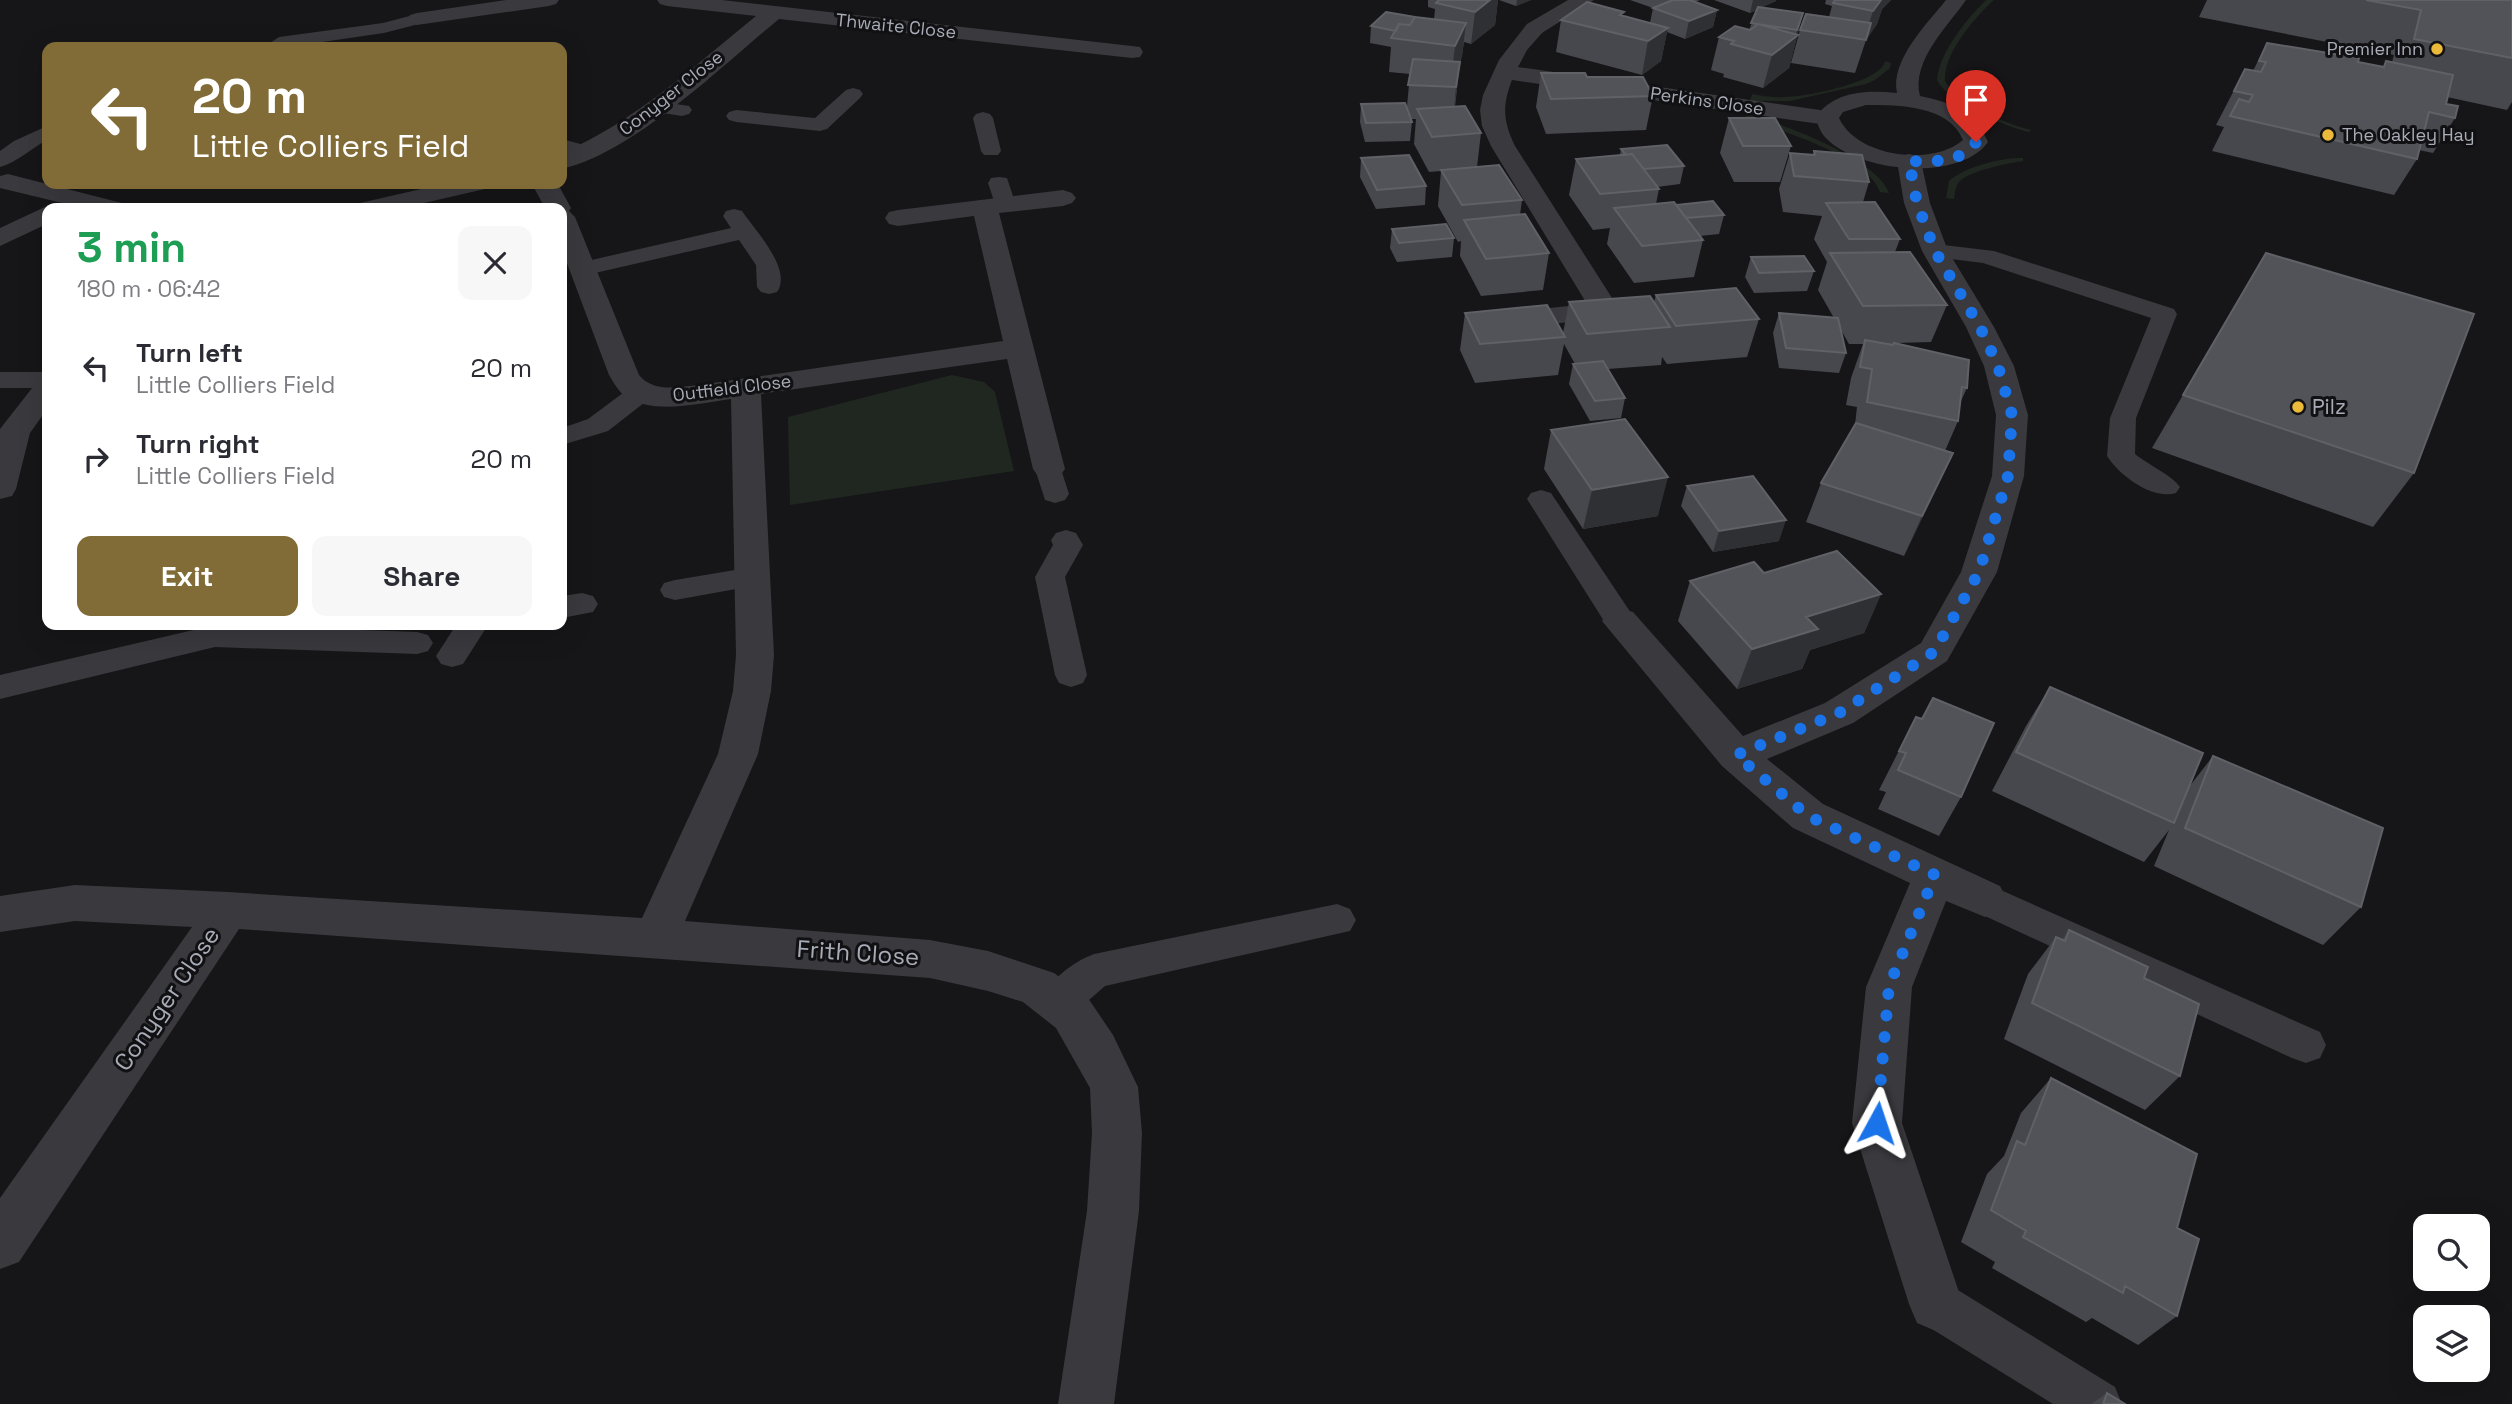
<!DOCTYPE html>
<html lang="en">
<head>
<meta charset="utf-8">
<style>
  body { margin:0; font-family:"Space Grotesk",sans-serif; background:#f7f7f7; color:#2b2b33; height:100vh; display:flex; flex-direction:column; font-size:26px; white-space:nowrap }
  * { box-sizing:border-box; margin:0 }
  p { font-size:23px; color:#7c7c81 }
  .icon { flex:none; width:38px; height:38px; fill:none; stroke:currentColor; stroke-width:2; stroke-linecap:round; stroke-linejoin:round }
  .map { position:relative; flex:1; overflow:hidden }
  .side { position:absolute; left:42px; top:203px; width:525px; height:427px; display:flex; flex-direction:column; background:#fff; border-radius:14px; box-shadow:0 7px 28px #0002 }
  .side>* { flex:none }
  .banner { position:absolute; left:42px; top:42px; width:525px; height:147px; border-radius:14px; box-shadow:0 7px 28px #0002; background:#816b36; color:#fff; overflow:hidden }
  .fabs { position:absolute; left:2413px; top:1214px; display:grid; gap:14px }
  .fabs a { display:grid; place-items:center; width:77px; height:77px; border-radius:14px; background:#fff; box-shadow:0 7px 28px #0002; font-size:35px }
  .pin { position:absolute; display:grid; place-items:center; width:60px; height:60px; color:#fff; margin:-72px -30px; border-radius:50% 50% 50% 0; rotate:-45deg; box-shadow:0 0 7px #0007 }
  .pin .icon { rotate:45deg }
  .me { position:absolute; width:77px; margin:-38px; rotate:5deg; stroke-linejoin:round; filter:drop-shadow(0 0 5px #0008) }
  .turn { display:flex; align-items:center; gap:24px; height:147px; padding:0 35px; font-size:32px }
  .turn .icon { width:91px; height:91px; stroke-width:2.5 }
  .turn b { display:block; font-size:49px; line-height:60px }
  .round { display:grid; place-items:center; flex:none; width:74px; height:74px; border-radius:14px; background:#f7f7f7 }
  .summary { display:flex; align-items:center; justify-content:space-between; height:119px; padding:0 35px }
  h1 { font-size:42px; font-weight:700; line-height:52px; color:#1e9e55 }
  .cta { display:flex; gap:14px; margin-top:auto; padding:14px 35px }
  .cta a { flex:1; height:80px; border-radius:14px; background:#816b36; color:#fff; font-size:28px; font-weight:700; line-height:80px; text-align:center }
  .cta a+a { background:#f7f7f7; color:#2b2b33 }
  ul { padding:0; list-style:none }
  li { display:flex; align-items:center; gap:21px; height:91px; padding:0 35px }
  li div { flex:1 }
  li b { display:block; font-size:26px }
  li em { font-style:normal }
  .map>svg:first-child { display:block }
  .green { fill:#202721 }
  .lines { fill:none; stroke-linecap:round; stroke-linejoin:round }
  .service { fill:#39393e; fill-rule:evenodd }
  .minor { fill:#39393e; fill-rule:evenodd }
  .tertiary { fill:#39393e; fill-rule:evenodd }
  .wall { fill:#47484d }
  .shaded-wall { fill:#2f3033 }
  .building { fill:#525358; stroke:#5f6167; stroke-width:2 }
  .route { stroke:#1a73e8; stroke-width:12; stroke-dasharray:0 21.6 }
  .poi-dot { fill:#ebba3a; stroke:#111113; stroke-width:2.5 }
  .labels { text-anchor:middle; stroke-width:6; stroke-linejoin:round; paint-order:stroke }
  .far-street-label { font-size:18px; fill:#a8acb7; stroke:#111113 }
  .far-poi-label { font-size:18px; fill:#a8acb7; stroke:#111113; text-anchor:end }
  .poi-label { font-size:21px; fill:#a8acb7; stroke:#111113; text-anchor:start }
  .near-street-label { font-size:24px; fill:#a8acb7; stroke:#111113 }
</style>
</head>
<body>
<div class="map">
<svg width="2512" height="1404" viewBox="0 0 2512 1404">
  <rect width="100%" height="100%" fill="#161618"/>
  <path class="green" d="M1986 0H1994C1975 17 1943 54 1945 81 1958 103 2006 124 2031 130L2029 132C2004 126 1948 103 1937 80 1940 51 1966 20 1986 0Z
    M1885 61 1891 63 1890 68 1875 80 1866 84 1790 101H1750L1752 94C1763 96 1774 98 1785 97 1805 97 1882 82 1885 61Z
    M1746 114C1779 122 1878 159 1889 193L1880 192C1869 158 1778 127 1745 121Z
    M2023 158V161C2009 163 1968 171 1959 182 1955 187 1955 193 1954 199L1946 198 1949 181C1966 166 2001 158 2023 158Z
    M952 375 984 382 995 392 1014 471 790 505 788 417Z"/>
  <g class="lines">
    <path class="service" d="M417 14 423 15 426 19 423 23 384 33 288 47H274L270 43 279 37 383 23Z
      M853 88 860 90 863 94 860 98 827 129 820 131 736 122 729 120 726 116 729 112 736 110 815 118 846 90Z
      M657 101 689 106 692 110 689 114 682 116 650 111 647 107 650 103Z
      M983 112 990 114 993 118 1001 151 998 155H984L981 151 973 118 976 114Z
      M47 126V140C32 148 16 163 0 167V151L14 141Z
      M562 139 595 148 598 152 595 156 588 158 562 151Z
      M999 177 1007 178 1016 205 1013 210H997L988 183 991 178Z
      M734 209 742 211C755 230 793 270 777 292L769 294 761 292 757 287 756 265 739 240 582 276 574 274 570 269 574 264 731 228 723 216 726 211Z
      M1935 244 1994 251 2174 309 2177 314 2136 418 2135 454C2147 464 2173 476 2180 487L2176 493C2152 500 2120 476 2107 456L2110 418 2151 318 1983 263 1927 256 1923 251 1927 246Z
      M0 372H47V388H0Z
      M640 385 649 387 653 393 649 399 608 431 562 445V428L588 419 631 387Z
      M1049 460 1059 463 1069 494 1065 500 1055 503 1045 500 1035 469 1039 463Z
      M1541 490 1551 493 1631 613 1636 621 1631 629 1620 632 1609 629 1527 499 1531 493Z
      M1066 530 1076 533 1083 545 1065 577 1087 675 1083 683 1071 687 1059 683 1055 675 1035 577 1053 545 1051 540 1056 533Z
      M753 567 764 570 768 577 764 584 675 600 664 597 660 590 664 583 675 580Z
      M582 593 593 596 598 604 593 612 562 618V596Z
      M215 625 417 632 428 635 433 643 428 651 417 654 215 647 0 699V675Z
      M456 625H488L463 664 452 667 441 664 436 656Z
      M1985 883 2320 1032 2326 1045 2320 1058 2306 1063 2292 1058 1972 910 1966 899 1972 888Z
      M1337 904 1350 909 1356 920 1350 931 1105 986 1073 1014 1059 1020 1045 1014 1039 1002C1049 981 1072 962 1094 954Z
      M1936 1281 1953 1287 2115 1387 2122 1404H2053L1919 1321 1913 1304 1919 1287Z"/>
    <path class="minor" d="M506 0H559L556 4 549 6 417 25 410 23 407 19 410 15 417 13Z
      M657 0H722L1132 46 1140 47 1143 52 1140 57 1132 58 779 19C722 66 633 153 562 169V153C636 121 694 66 756 16L667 6 660 4Z
      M1568 0H1594L1542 33 1527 50 1518 67 1827 111 1835 113 1839 118 1835 123 1827 125 1512 80C1502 106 1503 121 1515 146L1614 301 1630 303 1634 309 1630 315 1620 317 1502 329 1492 326 1488 320 1492 314 1587 304 1491 146 1482 126 1480 110 1483 95 1499 60 1527 24Z
      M1909 154 1918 156 1921 161 1930 203 1948 251 1994 327 2014 366 2028 415 2024 476 1997 572 1947 661 1853 723 1767 759 1823 804 2000 886 2007 899 2000 912 1985 917 1946 901 1912 987 1902 1123 1963 1304 1955 1323 1936 1331 1917 1323 1909 1304 1852 1123 1866 987 1910 883 1793 828 1722 766 1602 621 1607 612 1620 608 1633 612 1743 736 1825 703 1921 643 1961 572 1992 476 1996 415 1984 366 1966 327 1922 251 1904 203 1897 161 1900 156Z
      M8 174 122 203 126 208H83L0 188V176Z
      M443 184H489L485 189 402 208H356L360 203Z
      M532 184H558L571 208 569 211 575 217 639 375C654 393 678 387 699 385L1003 341 974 216 898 226 889 224 885 218 889 212 898 210 1063 190 1072 193 1076 198 1072 203 1063 206 999 213 1065 469 1060 476 1049 479 1038 476 1033 469 1007 359 761 394 774 655 771 691 758 754 685 921 930 940 988 951 1054 973 1088 998 1113 1035 1138 1087 1142 1133 1139 1211 1114 1404H1058L1087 1211 1092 1133 1090 1088 1056 1028 1023 1002 988 991 930 978 239 929 19 1262 0 1269V1198L192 927 75 921 0 932V896L75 885 228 892 642 918 718 754 733 691 736 655 731 399C700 403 655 415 626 397 618 391 614 383 609 375L562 250V208H545Z
      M47 206 55 208H47V224L0 246V228Z
      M47 380V409L30 433 16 489 12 496 0 499V429L36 383Z"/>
    <path class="tertiary" d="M1946 0H1966C1948 26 1911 61 1920 96 1951 102 1975 112 1988 142 1959 183 1856 172 1825 137 1820 132 1818 124 1815 118 1834 91 1865 90 1897 93 1890 60 1927 24 1946 0ZM1866 105C1898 105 1949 105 1963 140 1932 167 1857 157 1839 118L1843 112Z"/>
  </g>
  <path class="wall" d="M1428 0H1498L1495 25 1471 44 1464 42 1462 56 1460 62 1455 107 1481 133 1477 167 1522 200 1520 215 1549 253 1543 290 1481 296 1460 256 1461 241 1458 242 1438 206 1441 171 1429 172 1414 144 1416 119H1411L1412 122 1410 141 1365 142 1360 122 1361 104 1407 106 1410 74 1389 72 1391 47 1370 43 1371 26 1415 17 1434 19 1435 9 1428 7Z
    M1499 0H1531L1516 6Z
    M1630 0H1700L1695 2 1717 10 1713 27 1685 39 1667 32 1661 61 1642 75 1556 52 1561 20 1623 16 1650 23 1653 8Z
    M1714 0H1776V1L1762 7 1803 13 1789 68 1763 88 1723 77 1724 74 1711 70 1719 37 1749 30 1757 10 1750 13Z
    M1826 0H1891L1882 9 1877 24 1866 40 1855 73 1791 63 1800 30 1829 17 1832 6 1825 4Z
    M2207 0H2512V102L2507 110 2447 97 2446 104 2455 118 2433 153 2419 150 2417 159 2394 195 2212 151 2224 127 2216 125 2245 69 2253 71 2267 43 2383 67 2386 61 2392 62 2394 55 2199 17Z
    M1541 73 1587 77 1653 96 1646 130 1546 134 1536 107Z
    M1729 118 1791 146 1780 182H1734L1720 153Z
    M1621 149 1684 166 1680 184 1657 187 1659 189 1656 204 1676 205 1724 215 1719 234 1700 236 1703 240 1694 277 1634 283 1607 244 1610 228 1593 230 1569 195 1576 159 1620 155Z
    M1814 151 1869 182 1863 202 1900 239 1895 252 1947 305 1931 342 1896 343 1967 388 1960 403 1958 421 1945 451 1953 453 1904 556 1806 522 1821 483 1855 425 1857 407 1846 405 1851 378 1863 344H1849L1841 330 1846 353 1839 373 1779 368 1773 333 1779 313 1834 318 1818 290 1827 262 1814 239 1822 216 1783 212 1779 189 1790 153 1813 155Z
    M1361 158 1426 186 1425 205 1376 209 1360 177Z
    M1392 229 1454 238 1452 257 1397 262 1390 248Z
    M2266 253 2414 473 2373 527 2152 448Z
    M1751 257 1814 271 1807 291 1754 293 1745 277Z
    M1656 295 1759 319 1747 357 1667 364 1662 357 1661 365 1608 369 1625 398 1621 418 1590 421 1569 384 1573 364H1575L1564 344 1558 375 1475 383 1460 350 1465 313 1563 333 1569 302H1654Z
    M1551 430 1658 516 1583 529 1544 469Z
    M1687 486 1779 541 1713 552 1681 506Z
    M1764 573 1881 594 1864 633 1810 650 1802 669 1737 689 1678 621 1690 581Z
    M2050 687 2189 787 2213 756 2361 907 2323 945 2154 866 2169 830 2144 862 1992 791 2026 726Z
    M1916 717 1961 797 1939 836 1878 809 1886 792 1879 790Z
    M2069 930 2144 978 2180 1076 2145 1110 2004 1039 2028 974 2056 937 2062 940Z
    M2051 1078 2177 1228V1316L2138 1345 2092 1318 2086 1322 1992 1268 1995 1262 1961 1242 1987 1174 2004 1156 2021 1113Z
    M2107 1393 2125 1404H2091Z"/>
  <path class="shaded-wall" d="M1490 0H1498L1495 25 1471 44 1475 12Z
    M1517 0H1531L1516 6Z
    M1753 0H1776V1L1750 13Z
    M1879 0H1891L1882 9 1877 24 1866 40 1864 39 1873 11Z
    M1717 10 1713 27 1685 39 1689 21Z
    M1803 13 1789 68 1763 88 1772 55 1795 37Z
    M1466 23 1462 56 1451 79 1455 46Z
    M1668 28 1661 61 1642 75 1648 41Z
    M1460 62 1456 95 1453 122 1456 87Z
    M1953 453 1935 492 1904 556 1922 516Z
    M1668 477 1658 516 1583 529 1592 490Z
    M1786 520 1779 541 1713 552 1719 531Z
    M1881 594 1864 633 1810 650 1802 669 1737 689 1752 649 1806 617Z"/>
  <path class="building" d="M1439 0H1490L1475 12 1436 3Z
    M1673 0H1690L1717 10 1689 21 1653 8Z
    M1835 0H1881L1873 11 1833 3Z
    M2366 0H2512V58L2414 39 2421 10Z
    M1587 2 1624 12 1620 15 1668 28 1648 41 1561 20Z
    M1758 7 1803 13 1797 30 1751 23Z
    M1386 12 1415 17 1410 25 1399 24 1396 31 1371 26Z
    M1806 14 1871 23 1866 40 1800 30Z
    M1415 17 1466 23 1455 46 1391 38 1399 24 1410 25Z
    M1758 24 1798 35 1772 55 1731 44 1734 41 1719 37 1735 26 1750 30Z
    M2267 43 2359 58 2358 62 2384 67 2386 61 2453 75 2446 104 2458 106 2455 118 2429 112 2417 159 2230 116 2239 99 2249 102 2253 95 2234 91 2245 69 2261 72 2266 62 2259 61Z
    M1413 59 1460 62 1456 87 1408 85Z
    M1541 73H1585L1587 77H1643L1653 96 1551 99Z
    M1405 103 1412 122 1366 123 1361 104Z
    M1465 106 1481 133 1432 137 1417 109Z
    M1729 118H1775L1791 146H1743Z
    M1667 145 1684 166 1644 169 1632 154 1626 155 1621 149Z
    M1814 151 1862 155 1869 182 1794 176 1790 153 1815 155Z
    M1632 154 1659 189 1600 194 1576 159Z
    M1409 155 1426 186 1377 190 1361 158Z
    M1499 165 1522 200 1462 205 1441 170Z
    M1713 201 1724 215 1686 218 1676 205Z
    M1674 202 1703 240 1642 246 1614 208Z
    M1875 202 1900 239H1849L1826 203Z
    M1525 214 1549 253 1486 259 1464 220Z
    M1446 224 1454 238 1399 243 1392 229Z
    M1910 252 1947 305 1863 306 1830 253Z
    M2266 253 2474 314 2414 473 2183 395Z
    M1804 256 1814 271 1759 273 1751 257Z
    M1736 288 1759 319 1676 326 1656 295Z
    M1650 296 1670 327 1587 334 1569 302Z
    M1547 305 1565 337 1480 344 1465 313Z
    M1779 313 1838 318 1846 353 1786 348Z
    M1865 340 1893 345 1894 343 1969 360 1967 388 1962 387 1958 421 1867 402 1872 369 1860 367Z
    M1603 361 1625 398 1595 401 1573 364Z
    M1625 419 1668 477 1592 490 1551 430Z
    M1856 423 1953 453 1922 516 1821 483Z
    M1753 476 1786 520 1719 531 1687 486Z
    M1837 551 1881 594 1806 617 1818 629 1752 649 1690 581 1754 562 1764 573Z
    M2050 687 2203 753 2174 823 2016 752Z
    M1933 698 1994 723 1961 797 1898 770 1906 753 1899 751 1916 717 1922 719Z
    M2213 756 2383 828 2361 907 2185 828Z
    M2069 930 2148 967 2144 978 2199 1004 2180 1076 2032 1003 2056 937 2065 941Z
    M2051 1078 2197 1154 2177 1228 2199 1239 2177 1316 2125 1286 2123 1293 2023 1237 2026 1231 1991 1210 2017 1141 2025 1145Z
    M2107 1393 2125 1404H2103Z"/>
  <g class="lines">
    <path class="route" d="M1877 1123 1889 986 1935 875 1808 816 1736 755 1839 713 1934 652 1979 572 2008 476 2012 415 1998 366 1980 327 1935 251 1917 203 1909 161C1932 162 1962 163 1976 142"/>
  </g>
  <g class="poi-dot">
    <circle cx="2437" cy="49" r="7"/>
    <circle cx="2328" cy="135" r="7"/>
    <circle cx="2298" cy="407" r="7"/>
  </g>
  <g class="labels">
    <g class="far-street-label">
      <text transform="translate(896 26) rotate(6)" y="6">Thwaite Close</text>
      <text transform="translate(671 93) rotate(-38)" y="6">Conyger Close</text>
      <text transform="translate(1707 101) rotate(8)" y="6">Perkins Close</text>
      <text transform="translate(732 388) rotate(-7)" y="6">Outfield Close</text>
    </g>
    <g class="far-poi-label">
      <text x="2423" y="55">Premier Inn</text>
      <text x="2342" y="141" text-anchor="start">The Oakley Hay</text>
    </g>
    <g class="poi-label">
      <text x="2312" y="414">Pilz</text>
    </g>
    <g class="near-street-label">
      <text transform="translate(858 953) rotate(4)" y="8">Frith Close</text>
      <text transform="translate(167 999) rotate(-56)" y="8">Conyger Close</text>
    </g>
  </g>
</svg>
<div class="fabs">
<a><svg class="icon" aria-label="search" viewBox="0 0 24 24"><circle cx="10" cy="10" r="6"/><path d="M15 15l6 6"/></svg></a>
<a><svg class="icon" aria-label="layers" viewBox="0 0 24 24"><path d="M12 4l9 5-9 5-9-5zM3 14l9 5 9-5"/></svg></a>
</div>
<div class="pin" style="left:1976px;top:142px;background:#d93025"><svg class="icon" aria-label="arrive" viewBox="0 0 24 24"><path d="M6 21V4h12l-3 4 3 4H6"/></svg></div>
<svg class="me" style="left:1877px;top:1123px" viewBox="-20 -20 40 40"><path d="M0-17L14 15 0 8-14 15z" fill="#1a73e8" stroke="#fff" stroke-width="4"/></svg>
<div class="banner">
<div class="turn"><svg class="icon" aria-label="left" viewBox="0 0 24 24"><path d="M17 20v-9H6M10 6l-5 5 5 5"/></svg><div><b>20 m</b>Little Colliers Field</div></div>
</div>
<section class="side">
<div class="summary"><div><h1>3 min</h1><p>180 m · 06:42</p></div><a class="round"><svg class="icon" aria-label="close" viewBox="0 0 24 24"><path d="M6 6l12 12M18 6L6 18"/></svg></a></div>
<ul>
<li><svg class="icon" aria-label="left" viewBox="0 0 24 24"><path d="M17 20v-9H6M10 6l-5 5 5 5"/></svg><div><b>Turn left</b><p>Little Colliers Field</p></div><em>20 m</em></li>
<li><svg class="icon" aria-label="right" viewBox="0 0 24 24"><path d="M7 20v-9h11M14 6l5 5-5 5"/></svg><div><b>Turn right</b><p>Little Colliers Field</p></div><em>20 m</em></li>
</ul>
<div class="cta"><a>Exit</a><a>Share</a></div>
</section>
</div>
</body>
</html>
